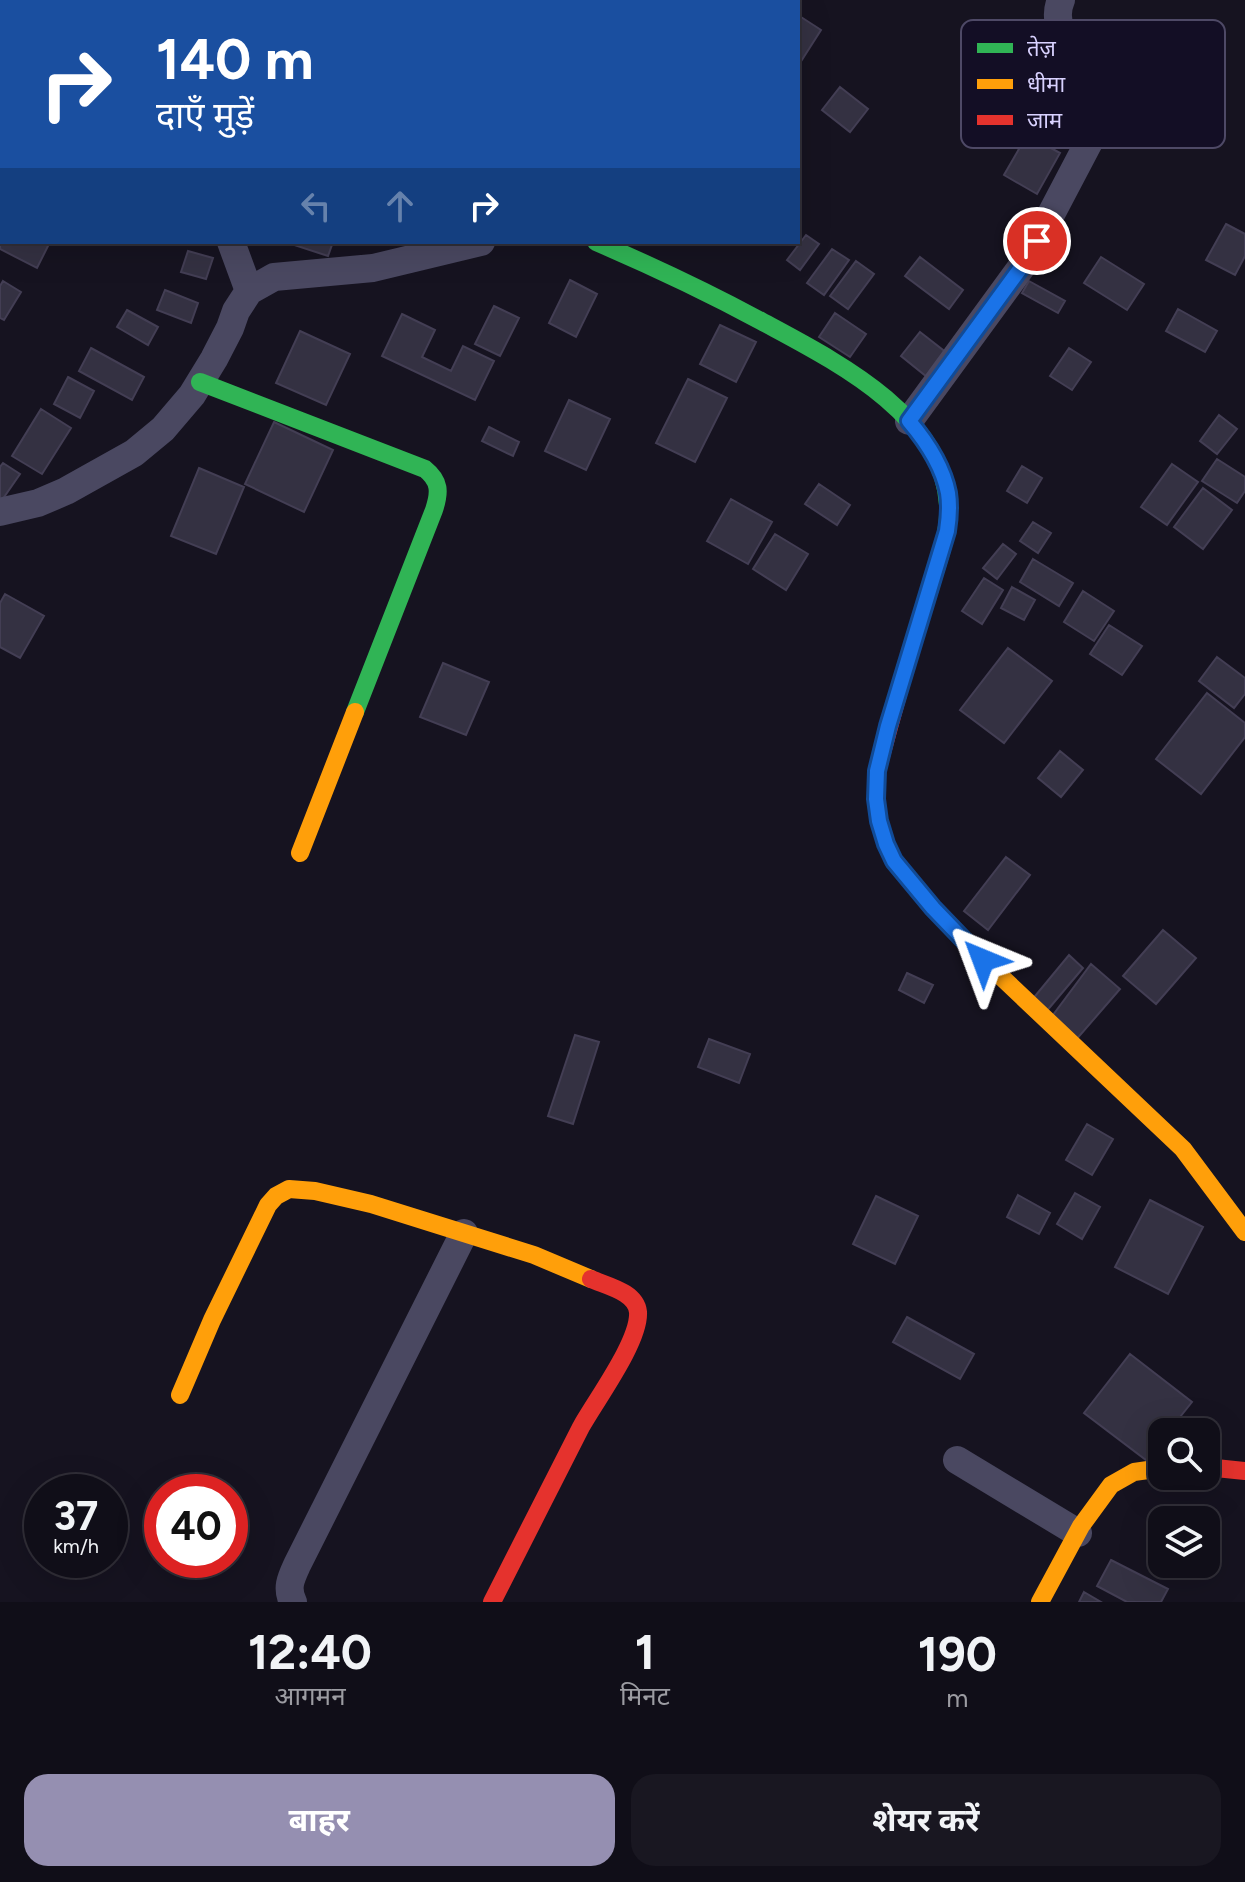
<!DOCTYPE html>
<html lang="hi">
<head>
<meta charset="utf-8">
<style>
  body { margin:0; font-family:Figtree,"Noto Sans Devanagari",sans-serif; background:#191721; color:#f1f3f6; height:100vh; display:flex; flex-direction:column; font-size:30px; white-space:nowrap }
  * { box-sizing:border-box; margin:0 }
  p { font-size:26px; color:#9c9ca2 }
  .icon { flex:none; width:44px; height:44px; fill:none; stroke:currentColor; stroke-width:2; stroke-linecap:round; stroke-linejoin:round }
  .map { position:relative; height:1602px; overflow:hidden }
  .side { display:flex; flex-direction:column; background:#100e18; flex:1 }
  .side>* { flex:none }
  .banner { position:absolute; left:0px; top:0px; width:800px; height:244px; box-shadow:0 8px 32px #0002,0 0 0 2px #302e37; background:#1a4fa0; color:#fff; overflow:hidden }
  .controls { position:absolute; left:1148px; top:1418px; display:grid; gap:16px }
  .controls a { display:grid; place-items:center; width:72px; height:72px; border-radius:16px; background:#100e18; box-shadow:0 8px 32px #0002,0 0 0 2px #302e37; font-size:40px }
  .speed { position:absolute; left:24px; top:1474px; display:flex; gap:16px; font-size:40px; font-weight:700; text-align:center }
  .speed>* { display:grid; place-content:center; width:104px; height:104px; border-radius:50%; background:#100e18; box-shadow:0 8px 32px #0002,0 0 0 2px #302e37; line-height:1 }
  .speed small { font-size:20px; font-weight:400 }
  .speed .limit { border:12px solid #d22; background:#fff; color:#111 }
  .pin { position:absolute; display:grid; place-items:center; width:68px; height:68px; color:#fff; margin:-34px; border:4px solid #fff; border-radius:50%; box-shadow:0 2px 8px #0007 }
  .me { position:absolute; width:88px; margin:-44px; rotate:316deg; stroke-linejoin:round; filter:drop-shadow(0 0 6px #0008) }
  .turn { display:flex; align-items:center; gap:28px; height:168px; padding:0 24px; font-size:36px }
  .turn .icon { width:104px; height:104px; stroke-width:2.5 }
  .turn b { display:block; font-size:56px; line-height:68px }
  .lanes { display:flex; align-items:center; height:76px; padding:0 24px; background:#0003; justify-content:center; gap:40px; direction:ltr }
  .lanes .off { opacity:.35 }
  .eta { display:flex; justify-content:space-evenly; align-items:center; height:136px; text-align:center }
  .eta b { font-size:48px; font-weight:700; line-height:56px }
  .cta { display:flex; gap:16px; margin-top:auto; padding:16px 24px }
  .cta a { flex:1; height:92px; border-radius:24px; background:#958fb1; color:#fff; font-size:32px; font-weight:700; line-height:92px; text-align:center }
  .cta a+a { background:#191721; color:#f1f3f6 }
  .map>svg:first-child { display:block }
  .building { fill:#343142; stroke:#433e54; stroke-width:2 }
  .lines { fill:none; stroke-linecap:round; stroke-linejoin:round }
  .street { stroke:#4a4861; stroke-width:28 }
  .fast { stroke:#30b455; stroke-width:18 }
  .slow { stroke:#ff9f0a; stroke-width:18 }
  .jam { stroke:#e5322d; stroke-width:18 }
  .route-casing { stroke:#114b97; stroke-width:20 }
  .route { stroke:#1a73e8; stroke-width:14 }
  .key { fill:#130e25; stroke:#4e4966; stroke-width:2 }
  .key-label { font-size:22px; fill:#d9d2ff }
</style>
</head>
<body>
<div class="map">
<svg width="1245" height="1602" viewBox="0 0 1245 1602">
  <rect width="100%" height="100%" fill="#161320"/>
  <path class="building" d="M267 0H335L342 2H274Z
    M801 17 821 30 800 63 798 62V21Z
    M840 87 868 109 850 132 822 110Z
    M1027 135 1060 153 1037 194 1004 175Z
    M0 203 2 204V242H50L37 268 0 249Z
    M1226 224 1245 234V256L1235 275 1206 260Z
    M806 235 819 244 800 270 787 260Z
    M292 242H333L328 256 291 244Z
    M832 249 849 260 824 295 807 283Z
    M188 251 213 258 206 279 181 272Z
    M920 257 963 290 949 309 905 276Z
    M1101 257 1144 284 1127 310 1084 283Z
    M856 261 874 274 848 309 830 296Z
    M570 280 597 294 576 337 549 323Z
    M3 281 21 292 4 320 0 318V286Z
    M1029 281 1065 301 1058 313 1022 293Z
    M165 290 198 303 191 323 157 310Z
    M494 306 519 318 500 356 475 344Z
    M1178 309 1217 331 1205 352 1166 331Z
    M127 310 158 327 148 345 117 327Z
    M835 313 866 334 850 357 819 337Z
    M402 314 435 330 422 357 451 371 463 346 494 361 475 400 382 356Z
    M720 325 756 342 736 382 700 364Z
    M300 331 350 354 326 405 276 383Z
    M920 332 952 357 932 381 901 356Z
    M91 348 144 377 132 400 79 371Z
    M1069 348 1091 362 1072 390 1050 376Z
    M68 377 94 391 80 418 54 404Z
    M688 379 727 398 695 462 656 443Z
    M569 400 610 419 586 470 545 451Z
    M41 409 71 428 42 474 12 456Z
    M1219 415 1237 429 1217 454 1200 441Z
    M274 422 333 450 304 512 245 484Z
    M489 427 519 442 513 456 482 441Z
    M1217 459 1245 477V491L1237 503 1202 481Z
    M3 463 20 474 0 503V467Z
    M1172 464 1198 482 1167 525 1141 507Z
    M1022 466 1042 478 1027 503 1007 491Z
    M199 468 244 487 216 554 171 536Z
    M819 484 850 505 837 525 805 504Z
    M1203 488 1232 510 1203 549 1174 527Z
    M731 499 772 522 748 564 707 541Z
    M1033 522 1051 533 1038 553 1020 541Z
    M775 534 808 554 786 590 753 569Z
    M1003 544 1016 554 997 579 983 568Z
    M1033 559 1073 583 1059 606 1020 582Z
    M984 578 1003 590 982 624 962 611Z
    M1012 587 1035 600 1024 620 1001 608Z
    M1083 591 1114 611 1094 641 1064 622Z
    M5 594 44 616 20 658 0 647V603Z
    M1109 625 1142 646 1122 675 1090 654Z
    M1008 648 1052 681 1004 743 960 710Z
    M1217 657 1245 678V694L1234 708 1199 681Z
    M443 663 489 682 466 735 420 717Z
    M1207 693 1245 723V737L1201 794 1156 759Z
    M1060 751 1083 770 1061 797 1038 778Z
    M1006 857 1030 875 988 930 964 911Z
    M1163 930 1196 958 1156 1004 1123 976Z
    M1069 955 1083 968 1045 1013 1031 1001Z
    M1091 964 1120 989 1075 1041 1053 1015Z
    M907 973 933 985 924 1003 899 990Z
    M575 1035 599 1042 573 1124 548 1116Z
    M709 1039 750 1054 739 1083 698 1067Z
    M1087 1124 1113 1139 1092 1175 1066 1160Z
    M1075 1193 1100 1207 1082 1239 1057 1224Z
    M1018 1195 1050 1213 1039 1234 1007 1217Z
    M876 1196 918 1216 895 1264 853 1244Z
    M1150 1200 1203 1227 1168 1294 1115 1267Z
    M907 1317 974 1354 960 1379 893 1342Z
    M1130 1354 1192 1402 1168 1432H1162V1440L1146 1460 1084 1413Z
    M1111 1560 1168 1589 1161 1602H1127L1097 1586Z
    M1084 1592 1101 1602H1079Z"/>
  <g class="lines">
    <path class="street" d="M107 0 113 2
      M40 2 41 0
      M237 2V0
      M695 2 696 0
      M0 45 2 46
      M231 242 249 291
      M909 421 1028 258 1100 121C1108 84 1043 40 1061 0
      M0 512 38 503 66 491 134 453 163 429 192 395 214 359 230 328 236 311 249 291 274 277 373 268 481 242
      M957 1460 1078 1533
      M293 1602C286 1588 291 1578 297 1565L464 1233"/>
    <path class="fast" d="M596 242C652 266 707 292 761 321 831 359 943 413 948 505 950 532 939 557 932 582 921 617 910 652 900 687
      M200 382 425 469C440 481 440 492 434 510L355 712"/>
    <path class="slow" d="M300 853 355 712
      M993 969 1183 1149 1245 1232
      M180 1395 212 1320 268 1205 276 1196 289 1189 315 1191 371 1204 534 1255 591 1279
      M1040 1602 1081 1526 1111 1485 1134 1472 1162 1468"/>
    <path class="jam" d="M900 687 877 771 876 799 879 821 886 844 894 861 933 908 993 969
      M1206 1467 1245 1471
      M492 1602C522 1544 551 1485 581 1427 596 1400 640 1341 638 1312 636 1292 607 1286 591 1279"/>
  </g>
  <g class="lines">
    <g class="route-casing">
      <path id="route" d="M983 960 933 908 894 861 886 844 879 821 876 799 877 771 888 726 947 531C949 518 950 506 948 493 943 467 926 441 909 421L1028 258 1037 241"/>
    </g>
    <use href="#route" class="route"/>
  </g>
  <rect x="961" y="20" width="264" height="128" rx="12" class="key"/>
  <rect x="977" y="43" width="36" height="10" fill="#30b455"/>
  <rect x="977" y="79" width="36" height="10" fill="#ff9f0a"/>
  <rect x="977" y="115" width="36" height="10" fill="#e5322d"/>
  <g class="key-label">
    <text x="1027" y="56">तेज़</text>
    <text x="1027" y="92">धीमा</text>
    <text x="1027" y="128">जाम</text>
  </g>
</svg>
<div class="controls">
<a><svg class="icon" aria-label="search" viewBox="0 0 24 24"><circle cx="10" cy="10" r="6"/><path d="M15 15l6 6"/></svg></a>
<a><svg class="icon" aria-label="layers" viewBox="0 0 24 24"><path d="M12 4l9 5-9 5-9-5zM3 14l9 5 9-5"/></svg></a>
</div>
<div class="speed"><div>37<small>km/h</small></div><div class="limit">40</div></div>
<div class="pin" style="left:1037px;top:241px;background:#d93025"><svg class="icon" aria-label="arrive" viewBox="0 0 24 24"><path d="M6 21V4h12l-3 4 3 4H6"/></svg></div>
<svg class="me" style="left:983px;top:960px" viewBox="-20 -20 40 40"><path d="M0-17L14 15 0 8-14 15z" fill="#1a73e8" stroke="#fff" stroke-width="4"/></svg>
<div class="banner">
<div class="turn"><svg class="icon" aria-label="right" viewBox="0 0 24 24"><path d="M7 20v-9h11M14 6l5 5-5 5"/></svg><div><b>140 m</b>दाएँ मुड़ें</div></div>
<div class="lanes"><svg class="icon off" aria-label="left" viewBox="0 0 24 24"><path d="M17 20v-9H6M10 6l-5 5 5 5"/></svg><svg class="icon off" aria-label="ahead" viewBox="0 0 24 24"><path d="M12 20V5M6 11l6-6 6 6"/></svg><svg class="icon" aria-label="right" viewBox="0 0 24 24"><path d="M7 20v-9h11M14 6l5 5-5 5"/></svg></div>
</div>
</div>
<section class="side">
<div class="eta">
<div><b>12:40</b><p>आगमन</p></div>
<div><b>1</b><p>मिनट</p></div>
<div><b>190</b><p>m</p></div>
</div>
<div class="cta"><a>बाहर</a><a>शेयर करें</a></div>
</section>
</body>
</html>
